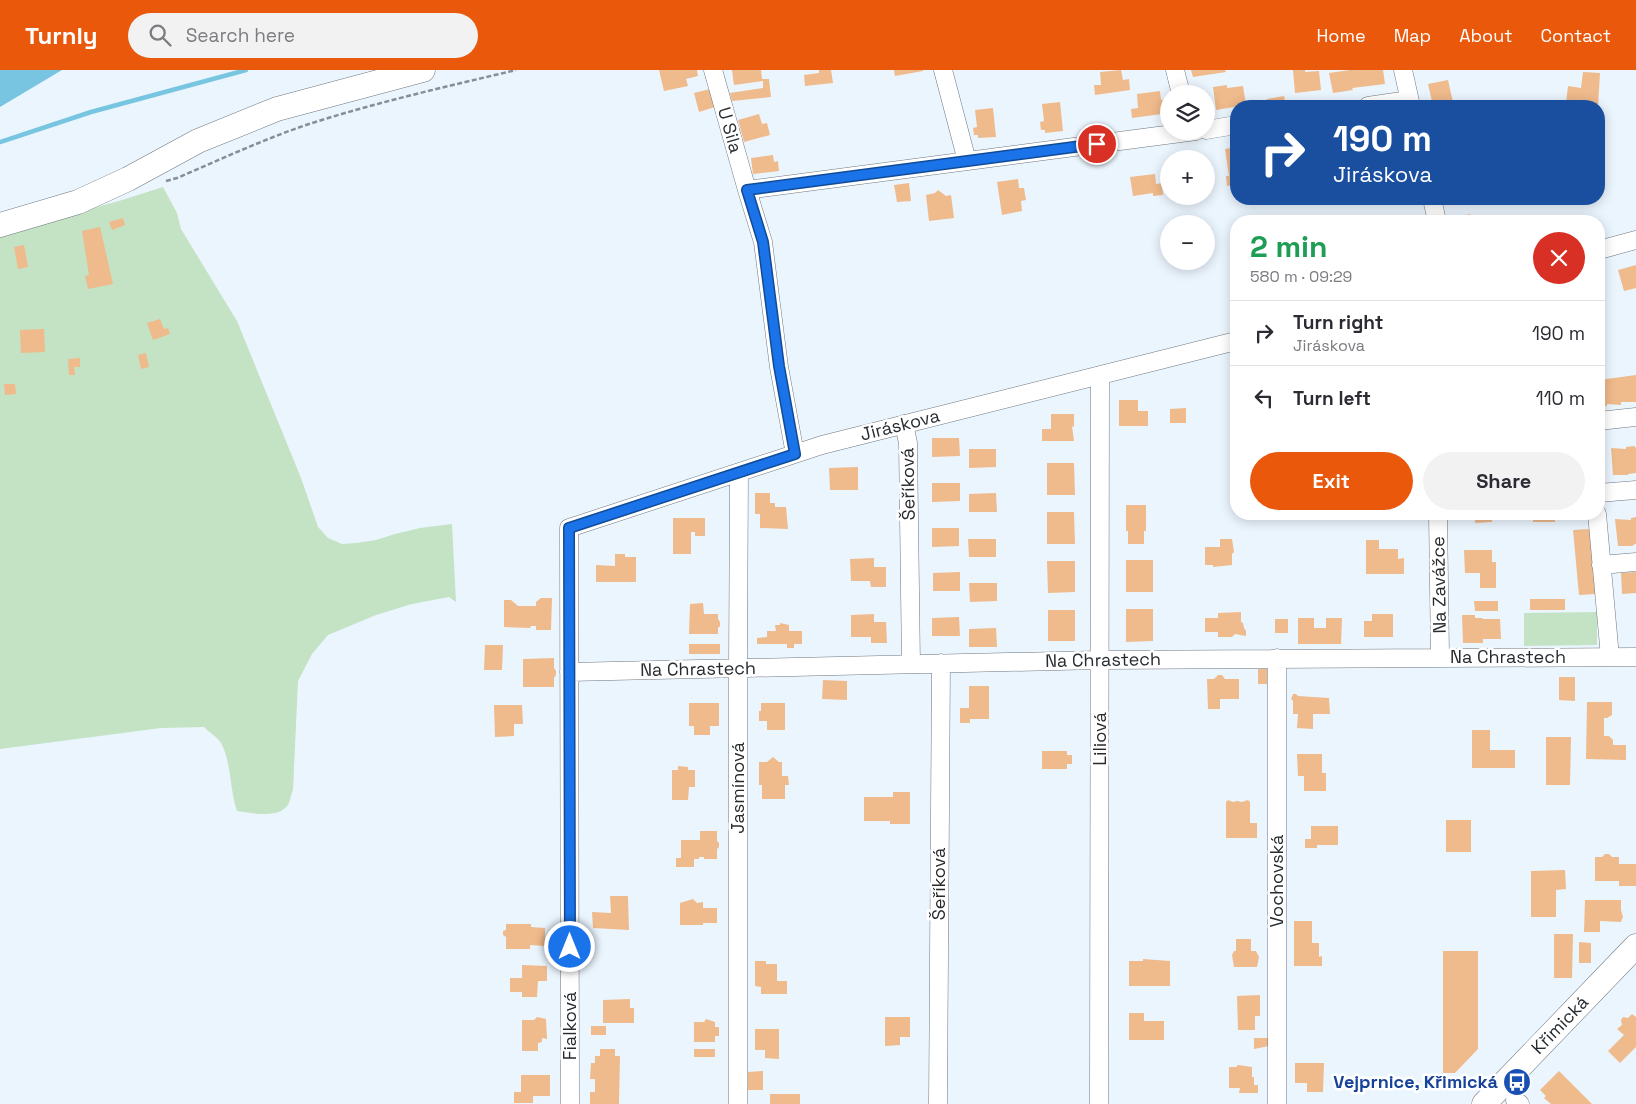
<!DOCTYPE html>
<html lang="en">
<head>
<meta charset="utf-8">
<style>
  body { margin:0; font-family:"Space Grotesk",sans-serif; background:#f2f2f3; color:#2b2b33; height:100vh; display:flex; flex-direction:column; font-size:19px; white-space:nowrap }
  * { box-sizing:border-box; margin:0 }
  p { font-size:16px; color:#7c7c81 }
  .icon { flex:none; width:28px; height:28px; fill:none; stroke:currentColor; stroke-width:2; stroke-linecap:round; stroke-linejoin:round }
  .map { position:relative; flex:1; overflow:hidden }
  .sheet { position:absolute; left:1230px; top:145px; width:375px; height:305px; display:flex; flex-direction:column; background:#fff; border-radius:20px; box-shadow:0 2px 12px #0003 }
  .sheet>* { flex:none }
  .guide { position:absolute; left:1230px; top:30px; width:375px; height:105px; border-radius:20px; box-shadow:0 2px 12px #0003; background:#1a4fa0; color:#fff; overflow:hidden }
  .tools { position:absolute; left:1160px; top:15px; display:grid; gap:10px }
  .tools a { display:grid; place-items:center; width:55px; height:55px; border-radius:50%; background:#fff; box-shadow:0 2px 12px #0003; font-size:25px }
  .pin { position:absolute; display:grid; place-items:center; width:42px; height:42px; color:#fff; margin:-21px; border:2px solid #fff; border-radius:50%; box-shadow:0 1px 5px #0007 }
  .me { position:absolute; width:55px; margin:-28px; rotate:0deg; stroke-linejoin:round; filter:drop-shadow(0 0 4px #0008) }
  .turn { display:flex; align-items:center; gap:18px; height:105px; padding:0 20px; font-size:22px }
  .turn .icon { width:65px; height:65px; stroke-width:2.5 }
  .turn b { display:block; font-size:35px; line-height:42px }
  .round { display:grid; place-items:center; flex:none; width:52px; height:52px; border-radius:26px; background:#f2f2f3 }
  .head { display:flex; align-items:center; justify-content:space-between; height:85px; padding:0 20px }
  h1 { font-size:30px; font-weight:600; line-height:38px; color:#1e9e55 }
  .button { display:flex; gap:10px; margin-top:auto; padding:10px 20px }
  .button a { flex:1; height:58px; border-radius:30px; background:#ea580c; color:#fff; font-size:20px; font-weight:600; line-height:58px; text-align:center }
  .button a+a { background:#f2f2f3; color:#2b2b33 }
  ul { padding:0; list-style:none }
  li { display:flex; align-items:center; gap:15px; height:65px; padding:0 20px; border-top:1px solid #e1e1e2 }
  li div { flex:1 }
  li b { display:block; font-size:19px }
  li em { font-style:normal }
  header { display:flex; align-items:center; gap:30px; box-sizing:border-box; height:70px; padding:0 25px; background:#ea580c; color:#fff }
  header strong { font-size:24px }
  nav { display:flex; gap:28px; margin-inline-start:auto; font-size:18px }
  .search { width:350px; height:45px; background:#f2f2f3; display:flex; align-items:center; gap:12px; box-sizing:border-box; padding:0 18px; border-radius:28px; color:#7c7c81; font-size:19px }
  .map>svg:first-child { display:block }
  .green { fill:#c3e3c4 }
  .water { fill:#77c5e1 }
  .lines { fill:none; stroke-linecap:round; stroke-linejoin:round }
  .stream { stroke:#77c5e1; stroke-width:4.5 }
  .building { fill:#efba8c }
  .street-casing { stroke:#6f777f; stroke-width:19 }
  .secondary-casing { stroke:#6f777f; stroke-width:25 }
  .path { stroke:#878e94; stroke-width:2.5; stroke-dasharray:5 2.5; stroke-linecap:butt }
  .street { stroke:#fff; stroke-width:18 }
  .secondary { stroke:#fff; stroke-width:24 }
  .route-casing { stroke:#114b97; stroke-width:12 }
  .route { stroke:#1a73e8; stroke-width:9 }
  .labels { text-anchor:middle; stroke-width:5; stroke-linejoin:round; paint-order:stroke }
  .street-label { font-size:18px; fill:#272b2e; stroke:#fff }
  .transit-label { font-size:18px; font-weight:bold; fill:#164399; stroke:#fff; text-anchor:end }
</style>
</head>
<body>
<header>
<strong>Turnly</strong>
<div class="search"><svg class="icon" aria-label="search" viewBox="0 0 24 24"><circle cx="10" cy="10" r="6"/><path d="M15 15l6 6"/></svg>Search here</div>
<nav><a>Home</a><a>Map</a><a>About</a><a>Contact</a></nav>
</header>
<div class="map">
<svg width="1636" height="1034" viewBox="0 0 1636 1034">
  <rect width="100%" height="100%" fill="#ebf5fe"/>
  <path class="green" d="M163 117 177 143 181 159 237 251 301 408 318 457 328 468 342 474 356 473 376 470 395 464 420 458 452 454 456 532 449 527 412 534 376 545 328 565 312 584 298 611 293 720C291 724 290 732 288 735 278 749 251 743 237 741 230 721 231 690 221 673 217 666 209 663 204 657L161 658 0 679V163L119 131Z
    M1597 542V575L1524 576V543Z"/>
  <path class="water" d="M0 0H62L0 37Z"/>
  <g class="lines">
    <path class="stream" d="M0 72 91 42 246 0"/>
  </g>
  <path class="building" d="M659 0H697L698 6 686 9 688 16 664 21Z
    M732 0H761L762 9H769L771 27 732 31 730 23 763 18V11L734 15Z
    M819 0H831L833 13 805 16 804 5 819 3Z
    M894 0H923V1L895 6Z
    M1121 0 1123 10 1129 9 1130 20 1095 25 1094 15H1101L1100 2Z
    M1191 0H1225L1226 2 1193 7Z
    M1293 0H1305V2L1319 1 1321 20 1295 23Z
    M1350 0H1383L1385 14 1352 18 1353 20 1333 23 1329 3Z
    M1583 2 1600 3 1598 36 1566 33 1568 16 1581 18Z
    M1448 10 1453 32 1433 36 1428 14Z
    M1227 15V18L1243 16 1246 35 1216 40 1213 17Z
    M710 19 715 37 699 42 694 23Z
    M1160 21 1161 30 1168 29 1169 43 1132 48 1131 39 1138 38 1137 24Z
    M1284 26 1286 35 1268 36 1267 29Z
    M1060 32 1063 61 1045 63V60H1041L1040 52 1044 51 1042 34Z
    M993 38 996 67 978 68V65H974L973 58 977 57 975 40Z
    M759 44 762 54 767 53 770 65 744 72 738 50Z
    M1236 77V114L1227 116 1226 106H1229L1225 79Z
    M773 85 774 92 778 91 779 101 753 104 751 88Z
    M1155 104 1156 114 1162 113 1163 125 1153 126V123L1133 126 1130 107Z
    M1018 109 1019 118H1024L1026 130 1021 131 1022 141 1002 145 997 112Z
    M909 113 911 131 897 132 894 115Z
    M938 120 946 126 951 125 954 148 929 151 926 125 935 123Z
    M1470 144 1472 151H1445Z
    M123 148 125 155 112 160 109 152Z
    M100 157 113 214 88 219 85 206 89 205 82 161Z
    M24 175 28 197 18 199 14 177Z
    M1636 195V218L1624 221 1618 200Z
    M160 249 164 259 168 258 170 264 153 270 147 253Z
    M44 259 45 282 21 283 20 260Z
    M146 283 149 297 141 299 138 285Z
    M80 288V297H74L75 305H69L68 289Z
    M1636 305V332H1621V335L1607 334V336L1599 337V310Z
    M4 314H15L16 324 5 325Z
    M1119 330H1138V341H1148V356H1119Z
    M1186 338V353H1170V339Z
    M1051 344H1074V357L1072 356 1074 371H1042V359H1051Z
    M932 368H959L960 386 932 387Z
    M1634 376 1636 378V403L1628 404V405H1613L1611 378 1626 379V377Z
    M969 379H996V397L969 398Z
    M1047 393H1074L1075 425H1047Z
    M858 397V420H830L829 398Z
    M932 413H960V431L932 432Z
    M755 423H770V433H775V437H786L788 459 760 458V444H755Z
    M996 423 997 442H969V424Z
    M1126 435H1146V461H1144V474H1128V461H1126Z
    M1047 442H1074L1075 474H1047Z
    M1475 444H1492V452L1475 453Z
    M1533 444H1564V447H1555V452H1533Z
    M1636 447V474L1633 475V476H1618L1615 449 1631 450V448Z
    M673 448H705V466H695V462H691V484H673Z
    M932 458H959V476L932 477Z
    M1590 459 1596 524 1579 525 1573 460Z
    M968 469H996V487H969Z
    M1220 469H1232L1234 482 1232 484V495L1213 497V495H1205V477H1220Z
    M1366 470H1379V479H1398V489L1404 488V504H1366Z
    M1464 480H1492V492H1496V518H1480V503H1465Z
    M615 484H625V487H636V512H596V495L615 496Z
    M874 488V497H886V517H871L870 511H851L850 489Z
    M1126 490H1153V522H1126Z
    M1047 491H1075V522L1048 523Z
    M960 502V521H933V503Z
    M1636 502V523L1622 524 1621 503Z
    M969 513H997V531L970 532Z
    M541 528H552L551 560H536V556H531L530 558 504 557V530H511L518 536H536V532Z
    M1530 529H1565V540H1530Z
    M1474 531H1498V541H1475Z
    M703 533 704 544H718V549L720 552V556L718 558V564H689L690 534Z
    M1126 539H1153V571L1126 572Z
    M1048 540H1075V571H1048Z
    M1241 542V552L1243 553 1244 558 1246 561V566L1235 564 1232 567H1218V562H1205V548H1218V543Z
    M874 544V552H886L887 573H871V567H851V545Z
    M1372 544H1393V567H1364V551H1372Z
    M1462 545H1475V548H1482L1483 549H1500L1501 569H1483V573H1463Z
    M959 547 960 566H932V548Z
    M1298 548H1314V558H1326V548H1342L1341 574H1298Z
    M1275 549H1288V563H1275Z
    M780 553 789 555V561H802V574H794V578H787V574H757V568L767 567V561H776L775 555H780Z
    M996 558 997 577H969V559Z
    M689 574H720V584H689Z
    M485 575H503L502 600H484Z
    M554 588V598L556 601V605L554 608V617H523V589Z
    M1258 599H1267V614H1258Z
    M1218 605H1222L1225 609H1239V629H1220V639H1208L1207 609H1214Z
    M1559 607H1575V631L1559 630Z
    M823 610 847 611V630L822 629Z
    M969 616H989V649H970V653H960V638H969Z
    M1293 624H1296L1298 626 1329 628 1330 644H1313V659L1297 658 1298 644H1293V631L1291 629Z
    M1587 632H1612V645L1607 648H1604V666H1609L1613 670V675H1626V690L1586 689Z
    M689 633H719V656H710V665H694V656H689Z
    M761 633H785V660H767V651H759V641H761Z
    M494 635H522L523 654H514V666L495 667Z
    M1472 660H1490V680H1515V698H1472Z
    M1546 667H1571L1570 715H1546Z
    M1042 681H1067V685H1072V694H1067V699H1042Z
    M1297 684H1322V703H1326V721H1304V706H1298Z
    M773 687 779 692H782V706H788L789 715H785V729H762V715H759V692H767Z
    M678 696 688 697V700H695V717H689L688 730H672V700H678Z
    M893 722H910V754H890V751H864V727H893Z
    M1228 730 1233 732 1237 731 1242 732 1248 730 1250 732V753H1257V768H1226V732Z
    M1446 750H1471V782H1446Z
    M1311 756H1338V775H1317V778H1305V769H1311Z
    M700 761H717V771L719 773V777L717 779V789H704V787H699V789H694V797H676V788H681V770H700Z
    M1605 784H1609L1612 787H1619V794H1636V816H1619V811H1595V787H1602Z
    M1565 800 1566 819 1556 820V847H1531V801Z
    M610 826H628L629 860 593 858 592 842 611 843Z
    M693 829 697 833 703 832V838H717V853H703V855H680V833Z
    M1585 830H1621V840L1623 847 1621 852 1600 851V862H1584Z
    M1294 851H1312V873H1319V887L1322 886V896H1294Z
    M506 854H531V857L545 858V876L530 875V879H506V867L503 865V861L506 860Z
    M1554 864H1573L1572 908H1554Z
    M1236 869H1251V881H1256L1259 887 1257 897H1234L1232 885 1234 881H1236Z
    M1579 872 1591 873V893H1579Z
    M1443 881H1478V979L1455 1003H1443Z
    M1143 889 1170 891V916H1129V891H1143Z
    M755 891H766V894H777V911H787V924H761V917L755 916Z
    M522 895 547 896V911H538L537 927H522V922H510V908H522Z
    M1260 925V946H1255V960H1238L1237 926Z
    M630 929V938H634V953H603V930Z
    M1129 943H1144V951H1164V970H1129Z
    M1632 944 1636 947V977L1620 993 1608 981 1624 965 1617 959 1622 955 1621 950 1623 947 1628 948Z
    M537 947 546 949 547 969 542 968V972L538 973V981H522V950H534Z
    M885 947H910V967H900V975L885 976Z
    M706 949 715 952V957H719V966H715V972H694V952H704Z
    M591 956H606V965H591Z
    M755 959H779V989L765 988V980H755Z
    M1254 968H1269V976L1254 979Z
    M600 979H615V986H620L619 1034H590V1022H595V1009H590L591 993H595V986H600Z
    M694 979H715V987H694Z
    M1295 993H1324L1323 1022H1307V1013H1295Z
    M1238 995 1252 997V1007H1254V1015H1258V1023H1239L1240 1018H1229V997H1236Z
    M763 1001V1020H748V1002Z
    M1559 1001 1592 1034H1551L1544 1028 1546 1026 1540 1020Z
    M521 1005H550V1026H533V1033H514V1022H521Z
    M770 1024H800V1034H770Z"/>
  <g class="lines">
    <g class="street-casing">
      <path id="street" d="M713 0 747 120 763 172 779 297 795 384
        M943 0 967 91
        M1175 0 1181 24
        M1403 0 1411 36
        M1368 36 1409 30
        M1206 60 1236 55
        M747 120 1196 61
        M1432 129 1437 151
        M1599 180 1636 170
        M1599 351 1636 347
        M904 354 908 373 911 594
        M1599 423 1636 420
        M1438 444 1440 586
        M1597 444 1610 587
        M1601 495 1636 492
        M569 602 1100 590 1636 587
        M1515 1030 1520 1034
        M570 1034 569 458 822 375 1236 271
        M738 1034V598L739 402
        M938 1034 941 593
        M1099 1034 1100 305
        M1277 1034V588"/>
    </g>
    <g class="secondary-casing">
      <path id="secondary" d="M0 155 78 132 128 109 198 71 277 39 423 0
        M1484 1034 1636 876"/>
    </g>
    <path class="path" d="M166 111 177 108C219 90 260 71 303 56 373 33 445 17 516 0"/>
    <use href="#street" class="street"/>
    <use href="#secondary" class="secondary"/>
  </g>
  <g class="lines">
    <g class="route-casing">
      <path id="route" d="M570 877 569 458 795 384 779 296 763 172 747 120 1097 74"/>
    </g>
    <use href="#route" class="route"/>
  </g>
  <defs>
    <g id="bus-disc" transform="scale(1.4375)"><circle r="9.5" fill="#1a4fb4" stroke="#fff"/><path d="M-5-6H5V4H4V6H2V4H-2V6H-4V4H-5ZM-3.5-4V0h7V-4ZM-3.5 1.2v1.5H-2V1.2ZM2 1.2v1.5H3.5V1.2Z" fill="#fff"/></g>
  </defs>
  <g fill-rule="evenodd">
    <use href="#bus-disc" x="1517" y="1012"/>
  </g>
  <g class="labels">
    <g class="street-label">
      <text transform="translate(730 60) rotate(74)" y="6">U Sila</text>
      <text transform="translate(900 355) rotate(-14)" y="6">Jiráskova</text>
      <text transform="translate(908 414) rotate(-91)" y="6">Šeříková</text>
      <text transform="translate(1439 515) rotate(-91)" y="6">Na Zavážce</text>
      <text x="1508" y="593">Na Chrastech</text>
      <text transform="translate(1103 590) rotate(-1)" y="6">Na Chrastech</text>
      <text transform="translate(698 599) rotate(-1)" y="6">Na Chrastech</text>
      <text transform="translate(1100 669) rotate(-90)" y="6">Liliová</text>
      <text transform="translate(738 718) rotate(-90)" y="6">Jasmínová</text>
      <text transform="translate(1277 811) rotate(-90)" y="6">Vochovská</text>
      <text transform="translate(939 814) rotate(-90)" y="6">Šeříková</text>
      <text transform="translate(1560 955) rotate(-46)" y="6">Křimická</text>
      <text transform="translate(570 956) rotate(-90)" y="6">Fialková</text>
    </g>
    <g class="transit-label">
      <text x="1498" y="1018">Vejprnice, Křimická</text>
    </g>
  </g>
</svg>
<div class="tools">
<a><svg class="icon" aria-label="layers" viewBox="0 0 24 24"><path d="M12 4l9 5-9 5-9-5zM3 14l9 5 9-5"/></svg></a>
<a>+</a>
<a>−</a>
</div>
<div class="pin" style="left:1097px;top:74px;background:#d93025"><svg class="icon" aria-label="arrive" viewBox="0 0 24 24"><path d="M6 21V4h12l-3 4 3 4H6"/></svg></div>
<svg class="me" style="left:570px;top:877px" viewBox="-20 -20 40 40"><circle r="17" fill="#1a73e8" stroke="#fff" stroke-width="3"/><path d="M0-11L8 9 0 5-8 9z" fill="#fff"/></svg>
<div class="guide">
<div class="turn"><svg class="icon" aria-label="right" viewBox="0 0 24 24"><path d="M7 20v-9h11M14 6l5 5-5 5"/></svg><div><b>190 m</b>Jiráskova</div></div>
</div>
<section class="sheet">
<div class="head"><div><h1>2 min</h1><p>580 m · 09:29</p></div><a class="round" style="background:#d93025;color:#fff"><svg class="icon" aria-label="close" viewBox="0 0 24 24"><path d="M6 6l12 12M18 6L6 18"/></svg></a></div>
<ul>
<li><svg class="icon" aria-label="right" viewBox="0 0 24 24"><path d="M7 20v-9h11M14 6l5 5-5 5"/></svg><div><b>Turn right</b><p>Jiráskova</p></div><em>190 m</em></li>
<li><svg class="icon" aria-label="left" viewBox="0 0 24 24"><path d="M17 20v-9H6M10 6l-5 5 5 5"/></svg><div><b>Turn left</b></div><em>110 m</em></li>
</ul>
<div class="button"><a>Exit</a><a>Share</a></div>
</section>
</div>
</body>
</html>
